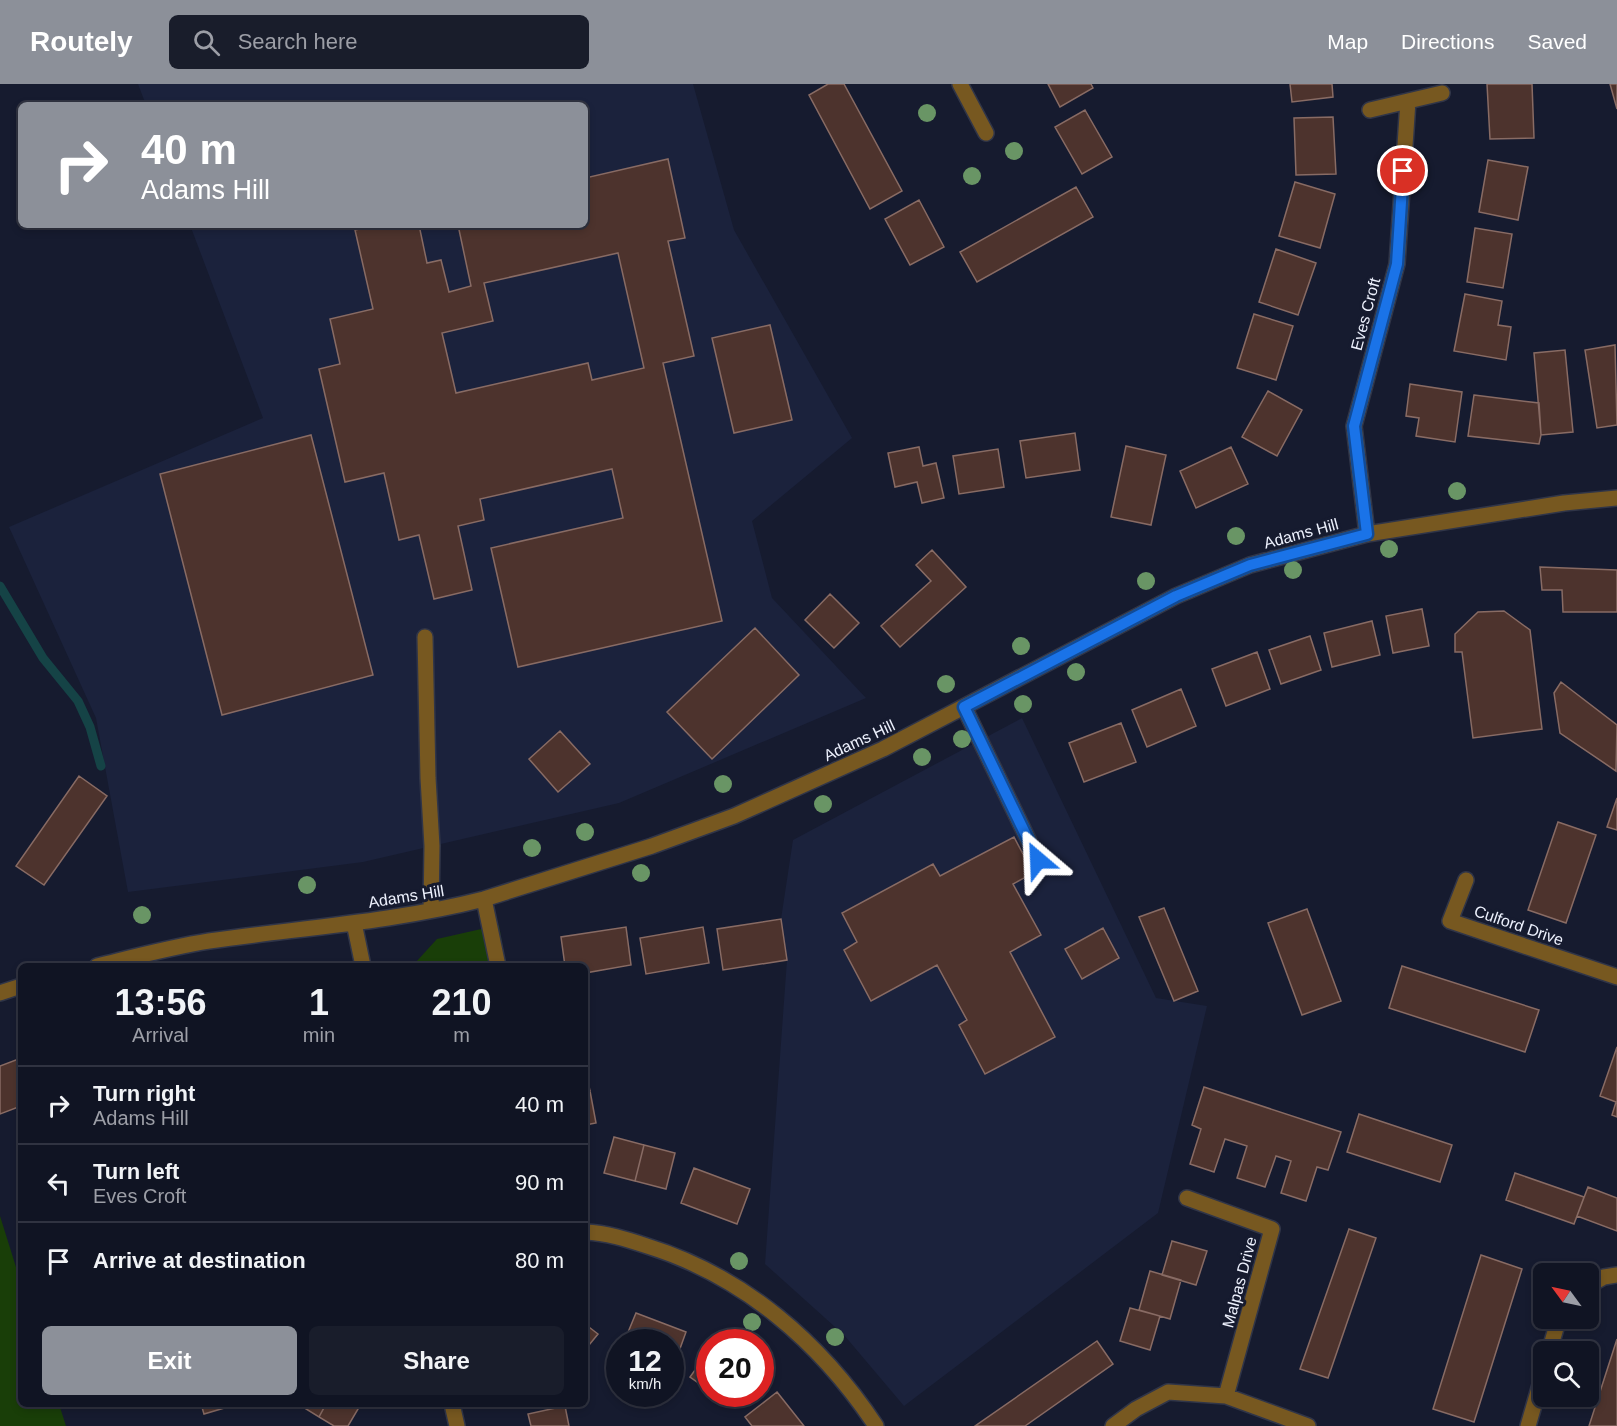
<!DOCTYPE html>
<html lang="en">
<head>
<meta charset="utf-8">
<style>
  body { margin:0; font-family:Helvetica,sans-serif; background:#191d2b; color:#f1f3f6; height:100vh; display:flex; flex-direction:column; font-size:22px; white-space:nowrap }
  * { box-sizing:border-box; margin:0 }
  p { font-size:20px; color:#9c9ea6 }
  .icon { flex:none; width:33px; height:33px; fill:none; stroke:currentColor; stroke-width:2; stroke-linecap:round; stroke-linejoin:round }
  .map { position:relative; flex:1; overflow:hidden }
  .details { position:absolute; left:18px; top:879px; width:570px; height:444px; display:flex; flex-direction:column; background:#101423; border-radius:9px; box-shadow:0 3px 9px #0003,0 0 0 2px #303341 }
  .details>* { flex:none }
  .top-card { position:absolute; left:18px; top:18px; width:570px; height:126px; border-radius:9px; box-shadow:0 3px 9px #0003,0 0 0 2px #303341; background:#8c9099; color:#fff; overflow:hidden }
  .needle { width:39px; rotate:303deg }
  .tools { position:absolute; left:1533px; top:1179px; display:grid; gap:12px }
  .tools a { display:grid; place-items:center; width:66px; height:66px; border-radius:9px; background:#101423; box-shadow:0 3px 9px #0003,0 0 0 2px #303341; font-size:30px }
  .speed { position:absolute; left:606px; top:1245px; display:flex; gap:12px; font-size:30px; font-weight:700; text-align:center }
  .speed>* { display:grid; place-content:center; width:78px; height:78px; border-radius:50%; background:#101423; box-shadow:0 3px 9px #0003,0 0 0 2px #303341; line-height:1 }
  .speed small { font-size:15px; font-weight:400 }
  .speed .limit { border:9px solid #d22; background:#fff; color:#111 }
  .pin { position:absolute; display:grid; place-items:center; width:51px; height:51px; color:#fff; margin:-26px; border:3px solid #fff; border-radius:50%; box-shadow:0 2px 6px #0007 }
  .me { position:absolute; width:66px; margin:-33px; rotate:334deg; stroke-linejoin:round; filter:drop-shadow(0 0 4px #0008) }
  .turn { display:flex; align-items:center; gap:21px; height:126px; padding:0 24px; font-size:27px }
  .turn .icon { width:78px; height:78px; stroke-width:2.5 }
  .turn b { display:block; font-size:42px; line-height:51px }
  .eta { display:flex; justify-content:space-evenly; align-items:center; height:102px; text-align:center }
  .eta b { font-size:36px; font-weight:700; line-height:42px }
  .button { display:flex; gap:12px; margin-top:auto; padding:12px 24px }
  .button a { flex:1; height:69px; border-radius:9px; background:#8c9099; color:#fff; font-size:24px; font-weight:700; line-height:69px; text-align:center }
  .button a+a { background:#191d2b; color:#f1f3f6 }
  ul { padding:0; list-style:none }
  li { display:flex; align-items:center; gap:18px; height:78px; padding:0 24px; border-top:2px solid #303341 }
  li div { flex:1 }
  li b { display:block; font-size:22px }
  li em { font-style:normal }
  header { display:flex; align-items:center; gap:36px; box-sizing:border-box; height:84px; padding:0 30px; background:#8c9099; color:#fff }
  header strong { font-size:28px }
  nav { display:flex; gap:33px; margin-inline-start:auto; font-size:21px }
  .search { width:420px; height:54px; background:#191d2b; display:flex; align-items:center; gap:15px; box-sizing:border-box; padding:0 21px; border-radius:9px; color:#9c9ea6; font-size:22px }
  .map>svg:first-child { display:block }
  .built { fill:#1b223c }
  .green { fill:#193e08 }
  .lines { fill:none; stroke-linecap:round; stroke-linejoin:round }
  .stream { stroke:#154346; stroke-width:9 }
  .building { fill:#4d332d; stroke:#886b64; stroke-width:1.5; fill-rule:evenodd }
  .minor-casing { stroke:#303548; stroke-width:18 }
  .minor { stroke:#775820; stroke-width:15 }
  .tree { fill:#699565 }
  .route-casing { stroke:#114b97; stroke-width:15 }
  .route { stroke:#1a73e8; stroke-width:10 }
  .labels { text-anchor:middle; stroke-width:6; stroke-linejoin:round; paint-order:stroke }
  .street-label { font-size:16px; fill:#edf1fd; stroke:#161b2f }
</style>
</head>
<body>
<header>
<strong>Routely</strong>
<div class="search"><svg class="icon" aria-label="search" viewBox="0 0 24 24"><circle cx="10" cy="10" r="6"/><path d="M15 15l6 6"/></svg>Search here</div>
<nav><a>Map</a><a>Directions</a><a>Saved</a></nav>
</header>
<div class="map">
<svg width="1617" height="1342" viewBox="0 0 1617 1342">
  <rect width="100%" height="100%" fill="#161b2f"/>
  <path class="built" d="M138 0H693L734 146 852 354 752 437 772 514 866 614 619 719 363 778 128 808 96 634 9 443 263 334 190 141H585V21H146Z
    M1022 634 1156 914 1207 922 1158 1129 904 1322 844 1251 765 1180 787 876 781 835 793 756Z"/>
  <path class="green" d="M499 841 506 882H414L416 878 437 855Z
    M0 1132 21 1199V1320H59L66 1342H0Z"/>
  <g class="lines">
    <path class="stream" d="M0 502 43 574 78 617 90 643 101 682"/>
  </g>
  <path class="building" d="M828 0H844L902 107 870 125 809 11Z
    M1048 0H1091L1093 4 1060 23Z
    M1290 0H1332L1333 13 1292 18Z
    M1487 0H1532L1534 54 1490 55Z
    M1610 0H1617V25Z
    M1085 26 1112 73 1082 90 1055 43Z
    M1333 33 1336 90 1296 91 1294 34Z
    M668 75 685 154 668 157 694 272 663 279 722 537 518 583 491 464 623 434 612 385 480 415 484 436 458 442 472 506 434 515 419 451 399 456 384 389 345 398 319 285 340 280 330 235 373 225 355 146 377 141H419L427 179 441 176 449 208 471 202 458 141H585V94ZM618 169 644 284 592 296 588 279 456 309 442 249 493 237 484 199Z
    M1488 76 1528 83 1518 136 1479 128Z
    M1295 98 1335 110 1320 164 1279 152Z
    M1076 103 1093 133 977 198 960 168Z
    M919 116 944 163 910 181 885 135Z
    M1475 144 1512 150 1503 204 1467 198Z
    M1276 165 1316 179 1298 231 1259 218Z
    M1465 210 1502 217 1498 241 1511 243 1506 276 1454 267Z
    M1254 230 1293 242 1276 296 1237 284Z
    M770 241 792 336 734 349 712 254Z
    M1615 261 1617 341 1597 344 1585 266Z
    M1565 266 1573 348 1541 351 1534 269Z
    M1410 300 1462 308 1455 358 1416 352 1419 334 1406 332Z
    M1268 307 1302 326 1277 372 1242 353Z
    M1474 311 1539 319 1541 351 1539 360 1468 352Z
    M1075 349 1080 386 1026 394 1020 357Z
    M311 351 373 591 222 631 160 390Z
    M1126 362 1166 371 1151 441 1111 433Z
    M919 363 923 382 936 379 944 414 922 419 917 398 895 403 888 369Z
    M1231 363 1248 400 1196 424 1180 387Z
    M998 365 1004 403 959 410 953 372Z
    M932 466 966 503 900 563 881 542 931 497 916 481Z
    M1540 483 1617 486V528H1563L1562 506H1542Z
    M830 510 859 539 834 564 805 536Z
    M1422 525 1429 562 1393 569 1386 532Z
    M1504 527 1530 546 1542 645 1473 654 1462 568H1455V550L1478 528Z
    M1372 537 1380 571 1332 583 1324 549Z
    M755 544 799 591 712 675 667 628Z
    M1310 552 1321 586 1281 600 1269 566Z
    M1257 568 1270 605 1226 622 1212 585Z
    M1561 598 1617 641 1616 687 1560 649 1554 609Z
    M1181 605 1196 642 1147 663 1132 626Z
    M1121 639 1136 678 1084 698 1069 659Z
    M560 647 590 680 558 708 529 675Z
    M79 692 107 712 44 801 16 782Z
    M1617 714V746L1607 743Z
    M1558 738 1596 751 1566 839 1528 826Z
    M1014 753 1033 789 1013 800 1041 851 1010 868 1055 953 985 990 959 941 967 936 937 881 871 917 844 866 857 858 842 829 933 780 940 792Z
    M1164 824 1198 907 1174 917 1139 833Z
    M1307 825 1341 917 1302 931 1268 839Z
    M781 835 787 876 723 886 717 845Z
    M626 843 631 881 585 889V882H565L561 853Z
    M703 843 709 879 646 890 640 854Z
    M1103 844 1119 874 1082 895 1065 865Z
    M1402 882 1539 926 1525 968 1389 924Z
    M1617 963V1033L1612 1031 1616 1018 1600 1012Z
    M21 974V1022L0 1030V982Z
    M585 984 590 1007 585 1008Z
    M1204 1003 1341 1048 1328 1086 1317 1083 1306 1117 1281 1109 1291 1077 1276 1072 1265 1103 1237 1094 1247 1062 1225 1055 1214 1088 1190 1080 1201 1045 1192 1041Z
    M590 1007 596 1039 585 1041V1008Z
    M1359 1030 1452 1061 1440 1098 1347 1068Z
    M614 1053 644 1061 635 1097 604 1089Z
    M644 1061 675 1069 666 1105 635 1097Z
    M694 1084 750 1105 737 1140 681 1119Z
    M1515 1089 1584 1113 1574 1140 1506 1116Z
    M1588 1103 1617 1114V1147L1577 1132Z
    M1349 1145 1376 1154 1328 1294 1300 1285Z
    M1172 1157 1207 1167 1196 1201 1162 1191Z
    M1481 1171 1522 1185 1474 1338 1433 1325Z
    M1150 1187 1181 1196 1170 1235 1139 1226Z
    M1130 1224 1160 1232 1150 1266 1120 1257Z
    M636 1229 686 1248 673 1284 670 1283V1258H624Z
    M585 1240 598 1250 585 1266Z
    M1617 1255V1342H1589Z
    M1097 1257 1113 1280 1025 1342H975Z
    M710 1265V1307L690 1293Z
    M777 1308 804 1342H752L745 1333Z
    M714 1310H742L733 1323Z
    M201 1320H238L204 1330Z
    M298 1320H326L319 1333Z
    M326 1320H361L348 1342H334L319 1333Z
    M565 1322 569 1342H531L528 1330Z"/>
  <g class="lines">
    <g class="minor-casing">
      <path id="minor" d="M960 0 986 49
        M1370 26 1442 9
        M1367 450 1354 342 1397 180 1408 17
        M425 553 428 694 432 762 431 826
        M964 623 1038 776
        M1466 796 1450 837 1617 893
        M484 815 498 882
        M354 839 363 882
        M97 882C134 873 171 863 209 857 300 844 394 838 484 815L652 762 734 732 883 665 1176 512 1250 481 1367 450 1564 419 1617 414
        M0 909 21 902
        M1187 1114 1272 1145 1226 1312
        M585 1148C607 1149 626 1155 647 1162 744 1192 821 1259 876 1342
        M1588 1202 1604 1193 1617 1191
        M1549 1268 1559 1234
        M452 1320 457 1342
        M1113 1342 1136 1325 1168 1308 1226 1312 1308 1342
        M1528 1342 1544 1287"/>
    </g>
    <use href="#minor" class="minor"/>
  </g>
  <g class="tree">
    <circle cx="927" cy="29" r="9"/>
    <circle cx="1014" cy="67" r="9"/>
    <circle cx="972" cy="92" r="9"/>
    <circle cx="1457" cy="407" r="9"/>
    <circle cx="1236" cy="452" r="9"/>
    <circle cx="1389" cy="465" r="9"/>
    <circle cx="1293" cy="486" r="9"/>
    <circle cx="1146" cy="497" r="9"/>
    <circle cx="1021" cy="562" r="9"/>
    <circle cx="1076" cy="588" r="9"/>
    <circle cx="946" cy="600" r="9"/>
    <circle cx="1023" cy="620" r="9"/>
    <circle cx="962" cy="655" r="9"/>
    <circle cx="922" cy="673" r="9"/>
    <circle cx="723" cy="700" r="9"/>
    <circle cx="823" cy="720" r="9"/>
    <circle cx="585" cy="748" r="9"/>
    <circle cx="532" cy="764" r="9"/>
    <circle cx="641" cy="789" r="9"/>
    <circle cx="307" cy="801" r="9"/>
    <circle cx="142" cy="831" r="9"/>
    <circle cx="739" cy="1177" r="9"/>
    <circle cx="752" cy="1238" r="9"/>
    <circle cx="835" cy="1253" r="9"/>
  </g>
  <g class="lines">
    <g class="route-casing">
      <path id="route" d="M1038 776 964 623 1176 512 1250 481 1367 450 1354 342 1397 180 1403 87"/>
    </g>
    <use href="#route" class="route"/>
  </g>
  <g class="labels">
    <g class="street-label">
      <text transform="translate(1365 230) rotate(-75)" y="6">Eves Croft</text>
      <text transform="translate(1301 449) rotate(-15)" y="6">Adams Hill</text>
      <text transform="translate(859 656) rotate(-25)" y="6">Adams Hill</text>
      <text transform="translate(406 812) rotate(-9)" y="6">Adams Hill</text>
      <text transform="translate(1519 841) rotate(19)" y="6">Culford Drive</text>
      <text transform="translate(1239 1198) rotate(-75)" y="6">Malpas Drive</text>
    </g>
  </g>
</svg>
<div class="tools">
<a><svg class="needle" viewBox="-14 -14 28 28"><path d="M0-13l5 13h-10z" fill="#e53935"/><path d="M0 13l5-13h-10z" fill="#9c9ea6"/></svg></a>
<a><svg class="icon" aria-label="search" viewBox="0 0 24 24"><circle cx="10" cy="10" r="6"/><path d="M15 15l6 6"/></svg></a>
</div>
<div class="speed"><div>12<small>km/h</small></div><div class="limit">20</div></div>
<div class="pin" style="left:1403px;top:87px;background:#d93025"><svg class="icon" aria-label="arrive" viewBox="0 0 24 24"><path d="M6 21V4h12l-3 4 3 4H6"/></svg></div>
<svg class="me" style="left:1038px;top:776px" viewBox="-20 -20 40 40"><path d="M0-17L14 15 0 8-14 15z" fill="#1a73e8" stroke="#fff" stroke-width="4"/></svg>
<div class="top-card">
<div class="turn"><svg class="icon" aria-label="right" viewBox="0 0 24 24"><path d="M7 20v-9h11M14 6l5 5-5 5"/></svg><div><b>40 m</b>Adams Hill</div></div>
</div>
<section class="details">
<div class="eta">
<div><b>13:56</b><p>Arrival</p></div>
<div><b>1</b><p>min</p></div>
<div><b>210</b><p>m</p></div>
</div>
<ul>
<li><svg class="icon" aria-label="right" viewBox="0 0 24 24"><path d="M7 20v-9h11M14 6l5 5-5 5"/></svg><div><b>Turn right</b><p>Adams Hill</p></div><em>40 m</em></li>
<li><svg class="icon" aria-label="left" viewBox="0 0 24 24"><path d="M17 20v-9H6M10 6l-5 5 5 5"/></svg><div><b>Turn left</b><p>Eves Croft</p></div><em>90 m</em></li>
<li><svg class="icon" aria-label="arrive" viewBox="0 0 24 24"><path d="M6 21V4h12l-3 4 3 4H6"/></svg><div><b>Arrive at destination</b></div><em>80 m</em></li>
</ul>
<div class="button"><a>Exit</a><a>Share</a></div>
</section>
</div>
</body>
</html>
